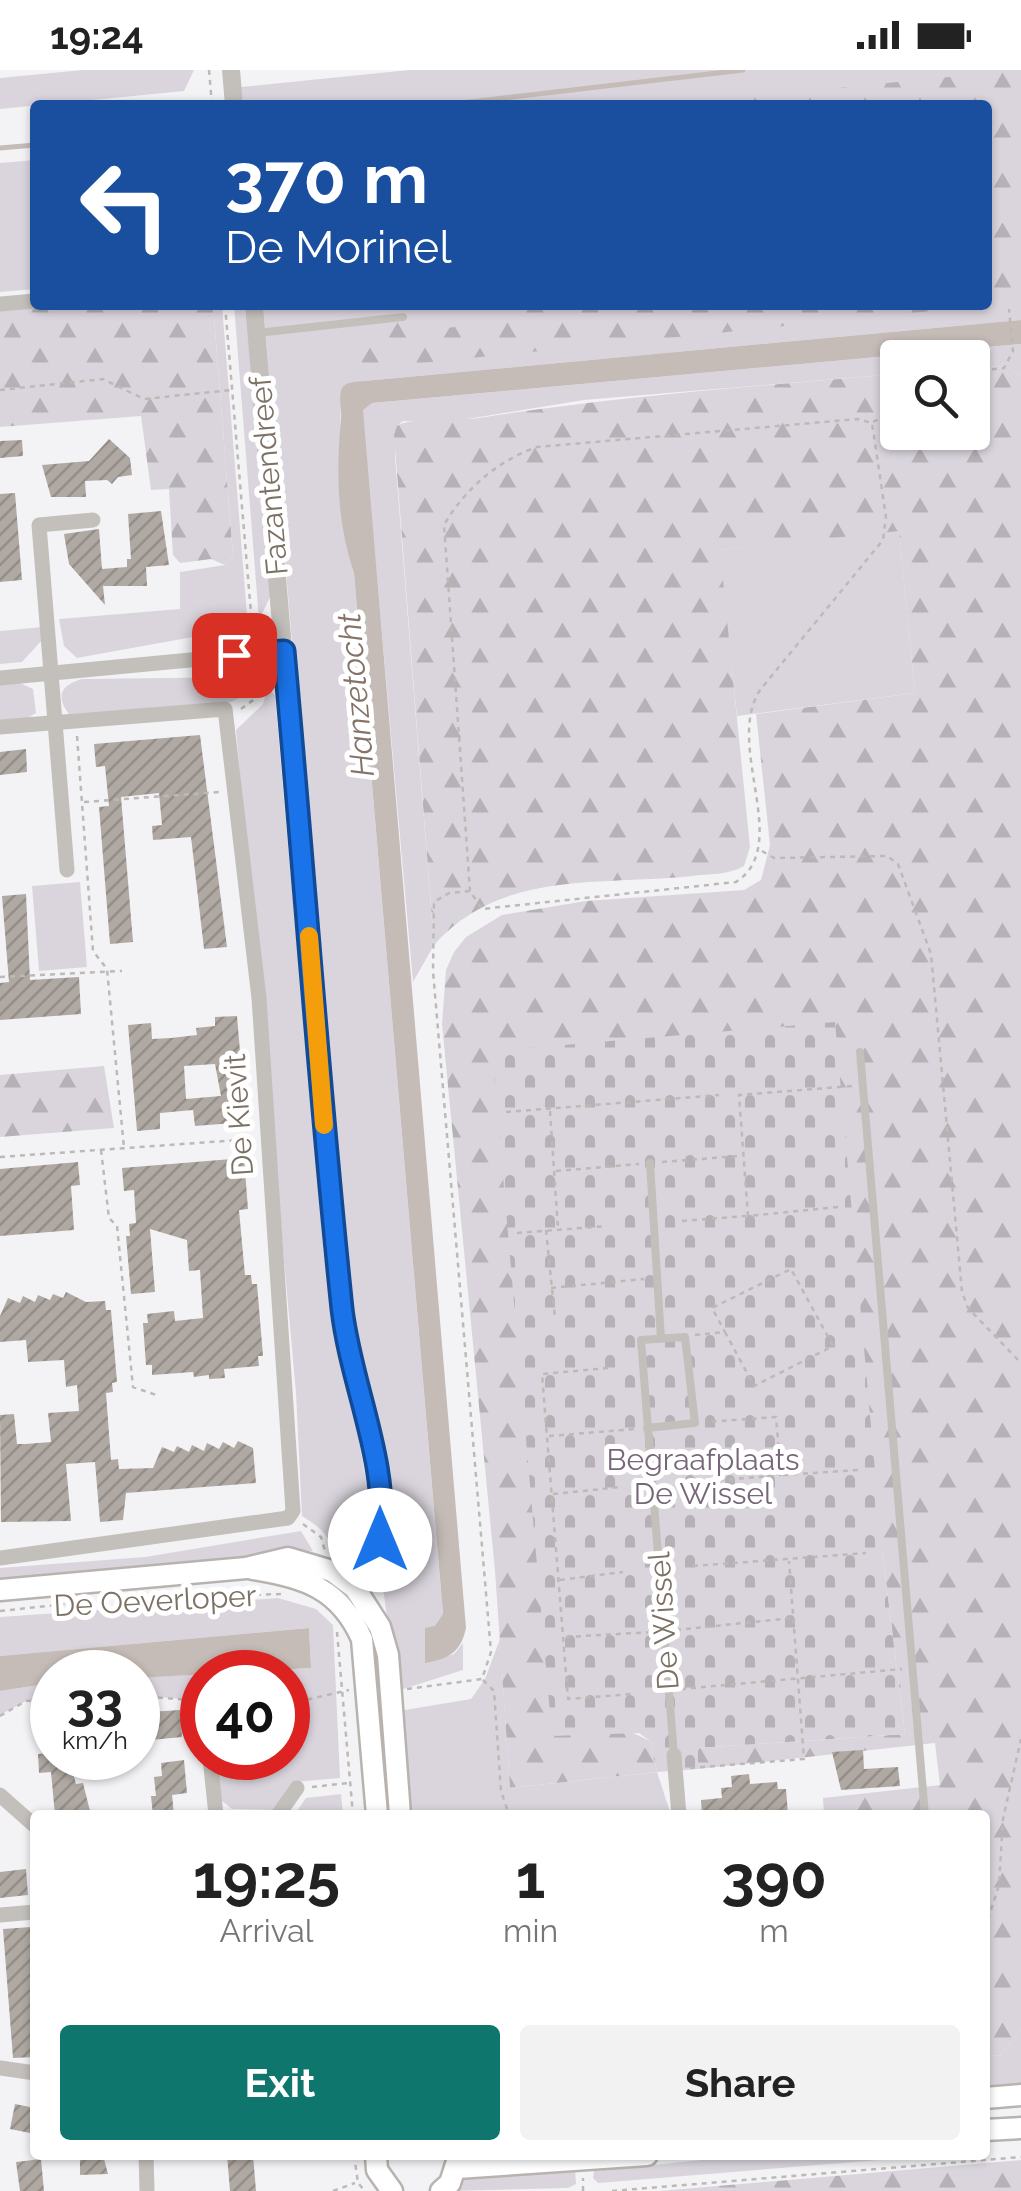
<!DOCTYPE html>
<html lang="en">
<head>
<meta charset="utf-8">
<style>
  body { margin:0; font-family:Raleway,sans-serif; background:#f2f2f2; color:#222; height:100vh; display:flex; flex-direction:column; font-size:38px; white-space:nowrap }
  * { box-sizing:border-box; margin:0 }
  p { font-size:32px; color:#767676 }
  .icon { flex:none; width:55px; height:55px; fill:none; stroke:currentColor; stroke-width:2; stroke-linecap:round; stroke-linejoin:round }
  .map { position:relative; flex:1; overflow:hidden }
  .sheet { position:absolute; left:30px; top:1740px; width:960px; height:350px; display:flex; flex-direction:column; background:#fff; border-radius:10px; box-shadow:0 2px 8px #0004 }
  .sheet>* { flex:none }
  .hud { position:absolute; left:30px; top:30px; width:962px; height:210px; border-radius:10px; box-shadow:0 2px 8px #0004; background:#1a4fa0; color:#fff; overflow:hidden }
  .tools { position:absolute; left:880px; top:270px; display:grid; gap:20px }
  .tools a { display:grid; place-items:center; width:110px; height:110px; border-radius:10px; background:#fff; box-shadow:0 2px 8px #0004; font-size:50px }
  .speed { position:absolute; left:30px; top:1580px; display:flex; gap:20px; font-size:50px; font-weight:700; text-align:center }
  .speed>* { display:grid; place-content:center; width:130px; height:130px; border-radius:50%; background:#fff; box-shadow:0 2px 8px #0004; line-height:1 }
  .speed small { font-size:25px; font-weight:400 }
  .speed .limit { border:15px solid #d22; background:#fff; color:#111 }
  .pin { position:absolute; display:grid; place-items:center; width:85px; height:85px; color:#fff; margin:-42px; border-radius:20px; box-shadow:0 5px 15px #0006 }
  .me { position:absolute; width:110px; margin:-55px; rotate:0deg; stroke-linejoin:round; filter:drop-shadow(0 0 8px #0008) }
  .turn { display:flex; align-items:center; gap:35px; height:210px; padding:0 30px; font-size:45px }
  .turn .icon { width:130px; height:130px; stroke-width:2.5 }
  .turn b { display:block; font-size:70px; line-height:85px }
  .eta { display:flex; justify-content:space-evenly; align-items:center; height:170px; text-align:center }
  .eta b { font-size:60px; font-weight:700; line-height:70px }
  .button { display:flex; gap:20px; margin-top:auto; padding:20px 30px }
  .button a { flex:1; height:115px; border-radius:10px; background:#0f766e; color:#fff; font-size:40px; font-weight:700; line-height:115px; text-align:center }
  .button a+a { background:#f2f2f2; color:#222 }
  .status { display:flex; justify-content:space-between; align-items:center; height:70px; padding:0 50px; background:#fff; direction:ltr }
  .status svg { height:28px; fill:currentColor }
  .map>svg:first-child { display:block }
  .green { fill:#dad5dd }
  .forest { fill:url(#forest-firs) }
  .cemetery { fill:url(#cemetery-stones) }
  .water { fill:#c5bcb7 }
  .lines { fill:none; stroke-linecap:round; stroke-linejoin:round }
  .stream { stroke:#c5bcb7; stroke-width:5 }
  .building { fill:url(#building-hatch); fill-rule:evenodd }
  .secondary-casing { stroke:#b8b3ae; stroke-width:25 }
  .path { stroke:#bcb9b6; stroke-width:2.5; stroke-dasharray:5 5; stroke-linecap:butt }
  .service { stroke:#c3c0bb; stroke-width:8 }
  .minor { stroke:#c3c0bb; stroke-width:15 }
  .tertiary { stroke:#c3c0bb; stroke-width:18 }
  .secondary { stroke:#fff; stroke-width:20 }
  .route-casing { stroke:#114b97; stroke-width:25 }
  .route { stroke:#1a73e8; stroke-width:18 }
  .slow { stroke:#f59e0b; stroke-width:18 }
  .labels { text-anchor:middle; stroke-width:10; stroke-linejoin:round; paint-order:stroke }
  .street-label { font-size:30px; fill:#7c7164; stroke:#fff }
  .park-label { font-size:30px; fill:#776679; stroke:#fff }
  .water-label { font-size:32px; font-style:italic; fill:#857369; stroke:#fff }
</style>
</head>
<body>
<div class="status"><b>19:24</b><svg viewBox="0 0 49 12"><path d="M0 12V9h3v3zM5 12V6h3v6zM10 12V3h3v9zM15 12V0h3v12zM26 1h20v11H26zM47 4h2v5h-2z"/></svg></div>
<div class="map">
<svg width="1021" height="2121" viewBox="0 0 1021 2121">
  <defs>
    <pattern id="forest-firs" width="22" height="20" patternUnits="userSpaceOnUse" patternTransform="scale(2.5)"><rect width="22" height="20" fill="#dad5dd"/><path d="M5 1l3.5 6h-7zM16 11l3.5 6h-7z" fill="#b6b1b7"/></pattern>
    <pattern id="cemetery-stones" width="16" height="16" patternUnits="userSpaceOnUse" patternTransform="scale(2.5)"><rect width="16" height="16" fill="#dad5dd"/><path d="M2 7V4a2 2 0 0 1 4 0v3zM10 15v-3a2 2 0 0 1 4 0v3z" fill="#b6b1b7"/></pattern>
    <pattern id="building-hatch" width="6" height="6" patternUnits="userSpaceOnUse" patternTransform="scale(2.5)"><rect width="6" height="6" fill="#b0a9a3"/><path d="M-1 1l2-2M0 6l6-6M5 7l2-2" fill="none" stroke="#948e88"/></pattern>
  </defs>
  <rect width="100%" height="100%" fill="#f3f3f6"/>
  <path class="green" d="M83 0H194L184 21 0 39V8Z
    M409 0H1021V250L364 311 341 320C341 384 333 440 354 503L443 1545 425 1592 454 1584 463 1573V1600L397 1621 381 1503 395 1472 391 1429 353 1248 342 1151 263 235H988V35H243L241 17Z
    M35 90V219L0 222V93Z
    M213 235H222L248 557 77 588 64 576 59 549 180 539V502L225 495 233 486Z
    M234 235H245L271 525 259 550Z
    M1021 274V305L1003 296 973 298 972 288H898L897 304 584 330 443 353 403 351 397 356 395 386 434 875 413 912 362 340 372 333Z
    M899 460 915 623 737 646 719 480Z
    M42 557 43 569 22 592 0 594V561Z
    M247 607 244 625 231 632 69 644C55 626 61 615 82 609Z
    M20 613 33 619 36 643 24 650 0 652V614Z
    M268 616 275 626 324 1186 373 1446C366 1471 356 1489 329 1493 337 1469 321 1458 302 1446L296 1323 236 660 263 634Z
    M80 812 87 897 39 901 32 816Z
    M301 1461 313 1481 0 1511V1498L145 1487Z
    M278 1528 316 1539 333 1555 340 1708 295 1712 278 1740 232 1739 221 1730 217 1688H288V1602H237L311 1598 309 1558 0 1586V1547Z
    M500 1569 510 1718 657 1702 671 1745H408L399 1641 471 1629 485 1609Z
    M202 1604V1630L138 1626V1608Z
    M52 1613V1627L26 1631 0 1645V1621Z
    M341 1724 343 1745H294L306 1728Z
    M1021 1960V2016L985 2019V1986L1000 1985Z
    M750 2085H941L598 2113 593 2108 594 2101Z
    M575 2098 576 2114 568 2118 450 2121 463 2106Z"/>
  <path class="forest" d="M1021 0V232L363 299 357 257 405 251 407 262 503 252 502 235H988V35H661Z
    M63 235H213L233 486 225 495 211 489 180 493 173 485 169 419 151 420 141 346 0 357V241Z
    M1004 296 1021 305V1960L1000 1985 985 1986V1745H824L823 1728 940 1715 935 1673 698 1699 697 1678 905 1664 882 1480 629 1661 650 1671 657 1702 510 1718 495 1501 442 954 446 900 454 882 466 867 502 845 586 831 744 820 761 810 770 775 756 644 915 623 899 461 720 480 750 777 744 796C730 805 708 804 692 806 600 816 501 799 434 875L394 365 397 356C407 347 460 351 479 348 618 326 757 316 897 304L898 362H972L973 298Z
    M104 996 114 1058 0 1067V1005Z
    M1021 2090V2121H659Z"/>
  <path class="cemetery" d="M835 952 882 1480 905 1664 698 1678V1699L657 1702 650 1671 639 1663 552 1666 492 981Z"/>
  <path class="water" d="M1021 250V274L372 333 363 340 466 1558C461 1582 449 1589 425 1593V1558L435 1556 443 1544 354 503C337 453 336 401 341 349 342 340 338 326 342 318 347 311 357 312 364 311Z
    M309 1558 311 1598 138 1608V1602H52V1613L0 1621V1586Z"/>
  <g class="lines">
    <path class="stream" d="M445 35 743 0
      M0 78 35 75"/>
  </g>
  <path class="building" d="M109 369 130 388 132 405 118 407 112 414 107 410 85 411 86 427H51L42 395 89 391Z
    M22 370 23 386 0 388V371Z
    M15 423 22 510 0 512V424Z
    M161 441 169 495 146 497 147 516H103L105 535 69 494 64 464 99 459 102 499 127 497V489H131L128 444Z
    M200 665 227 877 204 879 191 767 153 770 152 756 162 755 159 723 121 727 133 872 110 874 99 737 109 736 105 696 96 697 94 674Z
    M26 679 27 702 0 705V682Z
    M26 824 30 910 79 907 81 944 0 950V913L9 912 2 826Z
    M237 946 246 1052 195 1056 193 1040 160 1043V1059L137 1061 128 955 151 953 152 969 171 968 197 965 196 958 215 956V947ZM215 994 221 1026 186 1029 184 996Z
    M244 1088 248 1139 239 1140 242 1173 245 1205H251L252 1214H257L263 1286H258L259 1296 224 1299 225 1308 209 1309V1305L194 1307 193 1302 152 1305V1295H146L143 1253H148L147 1244 174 1241 175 1251 203 1248 200 1200 189 1201 187 1170 150 1159 155 1222 131 1224 126 1166H130L129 1154 136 1153 134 1120 124 1121 122 1098Z
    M78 1092 80 1115 71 1116 74 1160 0 1166V1099Z
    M66 1222 86 1232 105 1231 106 1240H111L117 1312 112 1313 113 1322 106 1323 111 1390 118 1389 119 1399 153 1398 162 1377 174 1382 177 1376 189 1382 192 1375 204 1381 207 1373 219 1379 223 1372 234 1378 238 1371 253 1378 256 1413 126 1423 123 1450 100 1452 95 1392 66 1394 71 1451 1 1452 0 1345 14 1344 17 1374H25L51 1372 48 1343 79 1341 77 1315 66 1317 64 1290 28 1292 26 1270 0 1272V1246L8 1228 20 1233 23 1226 35 1232 38 1225 50 1230 53 1224 63 1228Z
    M180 1640 182 1667 151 1670 149 1642Z
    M863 1680 864 1699 898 1697 900 1716 841 1720 832 1682Z
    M52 1683V1688H69L76 1714 83 1713 91 1745H55L51 1702 39 1703 38 1684Z
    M184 1690 187 1723 172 1725 174 1745H153L151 1726H156L154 1707 162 1706 161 1693Z
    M749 1704 750 1714 777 1712 778 1719H786L788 1744 702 1745 701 1730 722 1728 721 1718 732 1717 731 1706Z
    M26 1799 28 1825 0 1828V1802Z
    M31 1857 35 1987 13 1988 3 1859Z
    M15 2034 35 2038V2064L10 2059Z
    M80 2085H103L108 2104 80 2105Z
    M227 2085H253L256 2121H230Z
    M41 2089 44 2121H20L16 2092Z"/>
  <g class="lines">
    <g class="secondary-casing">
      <path id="secondary" d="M253 1499C305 1507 340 1519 362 1569L377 1745
        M0 1520 246 1498 288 1488 332 1501 355 1518 380 1557 388 1585 400 1745
        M985 2028 1021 2025
        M985 2060 1021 2058
        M376 2085 377 2100 392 2121
        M457 2098 647 2085
        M441 2121 450 2113 458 2088"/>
    </g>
    <path class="path" d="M209 0 212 35
      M225 235 253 567
      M972 301 1004 298 1013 281 1009 239
      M0 320 103 309 144 329 232 320
      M873 352 898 339
      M241 639 256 628 255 600
      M77 666 93 881 107 899 124 1078
      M84 732 220 722
      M762 781 774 788 887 786 898 794 931 884 962 1222 968 1238 1021 1293
      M0 907 122 901
      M550 1041 558 1159
      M506 1042 719 1025
      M101 1080 109 1148 117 1156 133 1317 159 1326
      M0 1087 253 1069
      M662 1092 739 1086
      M556 1101 639 1094
      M838 1137 748 1146 739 1025 852 1016
      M682 1151 746 1146
      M546 1160 555 1248
      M517 1163 607 1156
      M551 1218 644 1209
      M695 1265 725 1262 754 1316 833 1276 791 1199 712 1238 725 1262
      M608 1298 542 1304 568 1629 632 1624
      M549 1366 635 1359
      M783 1405 858 1400
      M699 1412 781 1405 776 1347 706 1352
      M553 1424 621 1417
      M303 1454 321 1467 325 1481
      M693 1496 866 1483
      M560 1510 623 1502
      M136 1528 283 1524
      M0 1541 94 1531
      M676 1560 792 1548
      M337 1562 353 1745
      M566 1567 653 1562
      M483 1610 494 1621 501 1721 509 1745
      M407 1619 482 1609 491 1582 433 901 434 832 449 823 470 821 482 839 736 812C793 775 724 676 760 620L883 470 886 447 872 353 858 349 537 377C497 391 465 419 444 455L470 821
      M681 1619 902 1599
      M138 1626 202 1631
      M288 1634 349 1620
      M0 1646 26 1631 52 1630
      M690 1698 804 1689 789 1491
      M312 1717 348 1713
      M985 1859 999 1815 1003 1749 1021 1669
      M354 2085 358 2113 365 2121
      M333 2121 355 2113
      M583 2121V2108
      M612 2121 1021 2087"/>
    <path class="service" d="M257 263 403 247
      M860 982 925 1745
      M650 1093 661 1269
      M647 1358 695 1353 685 1267 641 1270C651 1409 664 1547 674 1685"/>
    <path class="minor" d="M0 234 35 231
      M0 608 284 581
      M0 657 225 639 259 928 293 1441 288 1448 0 1488
      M67 800 39 455 93 450
      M674 1685 679 1745
      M210 1688 216 1745
      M0 1725 35 1756
      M278 1745 297 1718
      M0 1845 35 1842
      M0 1998 35 2003
      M146 2085 147 2121"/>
    <path class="tertiary" d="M231 0 234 35
      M254 235 329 1123C334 1168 337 1214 345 1259 356 1321 400 1433 376 1492 369 1508 352 1520 338 1529
      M340 1519 362 1484 380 1470"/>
    <use href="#secondary" class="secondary"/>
  </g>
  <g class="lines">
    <g class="route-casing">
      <path id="route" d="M234 585 284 581C304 800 319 1020 342 1239 351 1316 389 1391 380 1470"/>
    </g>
    <use href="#route" class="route"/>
    <path class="slow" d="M309 866 324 1055"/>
  </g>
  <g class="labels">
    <g class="street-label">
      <text transform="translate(269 406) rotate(-95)" y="10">Fazantendreef</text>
      <text transform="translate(239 1045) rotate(-94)" y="10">De Kievit</text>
      <text transform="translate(155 1531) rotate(-3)" y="10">De Oeverloper</text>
      <text transform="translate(664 1551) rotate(-94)" y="10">De Wissel</text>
    </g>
    <g class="park-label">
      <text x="703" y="1400">Begraafplaats<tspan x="703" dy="34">De Wissel</tspan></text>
    </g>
    <g class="water-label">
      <text transform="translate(356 625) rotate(-95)" y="11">Hanzetocht</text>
    </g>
  </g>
</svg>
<div class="tools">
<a><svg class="icon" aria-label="search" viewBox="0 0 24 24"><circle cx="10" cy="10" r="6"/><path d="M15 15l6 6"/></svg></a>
</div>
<div class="speed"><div>33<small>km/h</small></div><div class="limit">40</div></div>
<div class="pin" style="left:234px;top:585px;background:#d93025"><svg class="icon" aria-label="arrive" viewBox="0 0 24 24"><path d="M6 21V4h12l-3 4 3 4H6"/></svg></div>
<svg class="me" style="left:380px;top:1470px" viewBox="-20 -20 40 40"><circle r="19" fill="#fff"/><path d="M0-13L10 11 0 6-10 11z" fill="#1a73e8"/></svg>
<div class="hud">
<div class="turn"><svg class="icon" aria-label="left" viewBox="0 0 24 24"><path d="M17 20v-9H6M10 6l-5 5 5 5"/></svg><div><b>370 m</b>De Morinel</div></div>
</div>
<section class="sheet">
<div class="eta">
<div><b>19:25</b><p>Arrival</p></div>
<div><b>1</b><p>min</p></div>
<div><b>390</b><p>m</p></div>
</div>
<div class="button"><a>Exit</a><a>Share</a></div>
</section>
</div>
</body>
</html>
